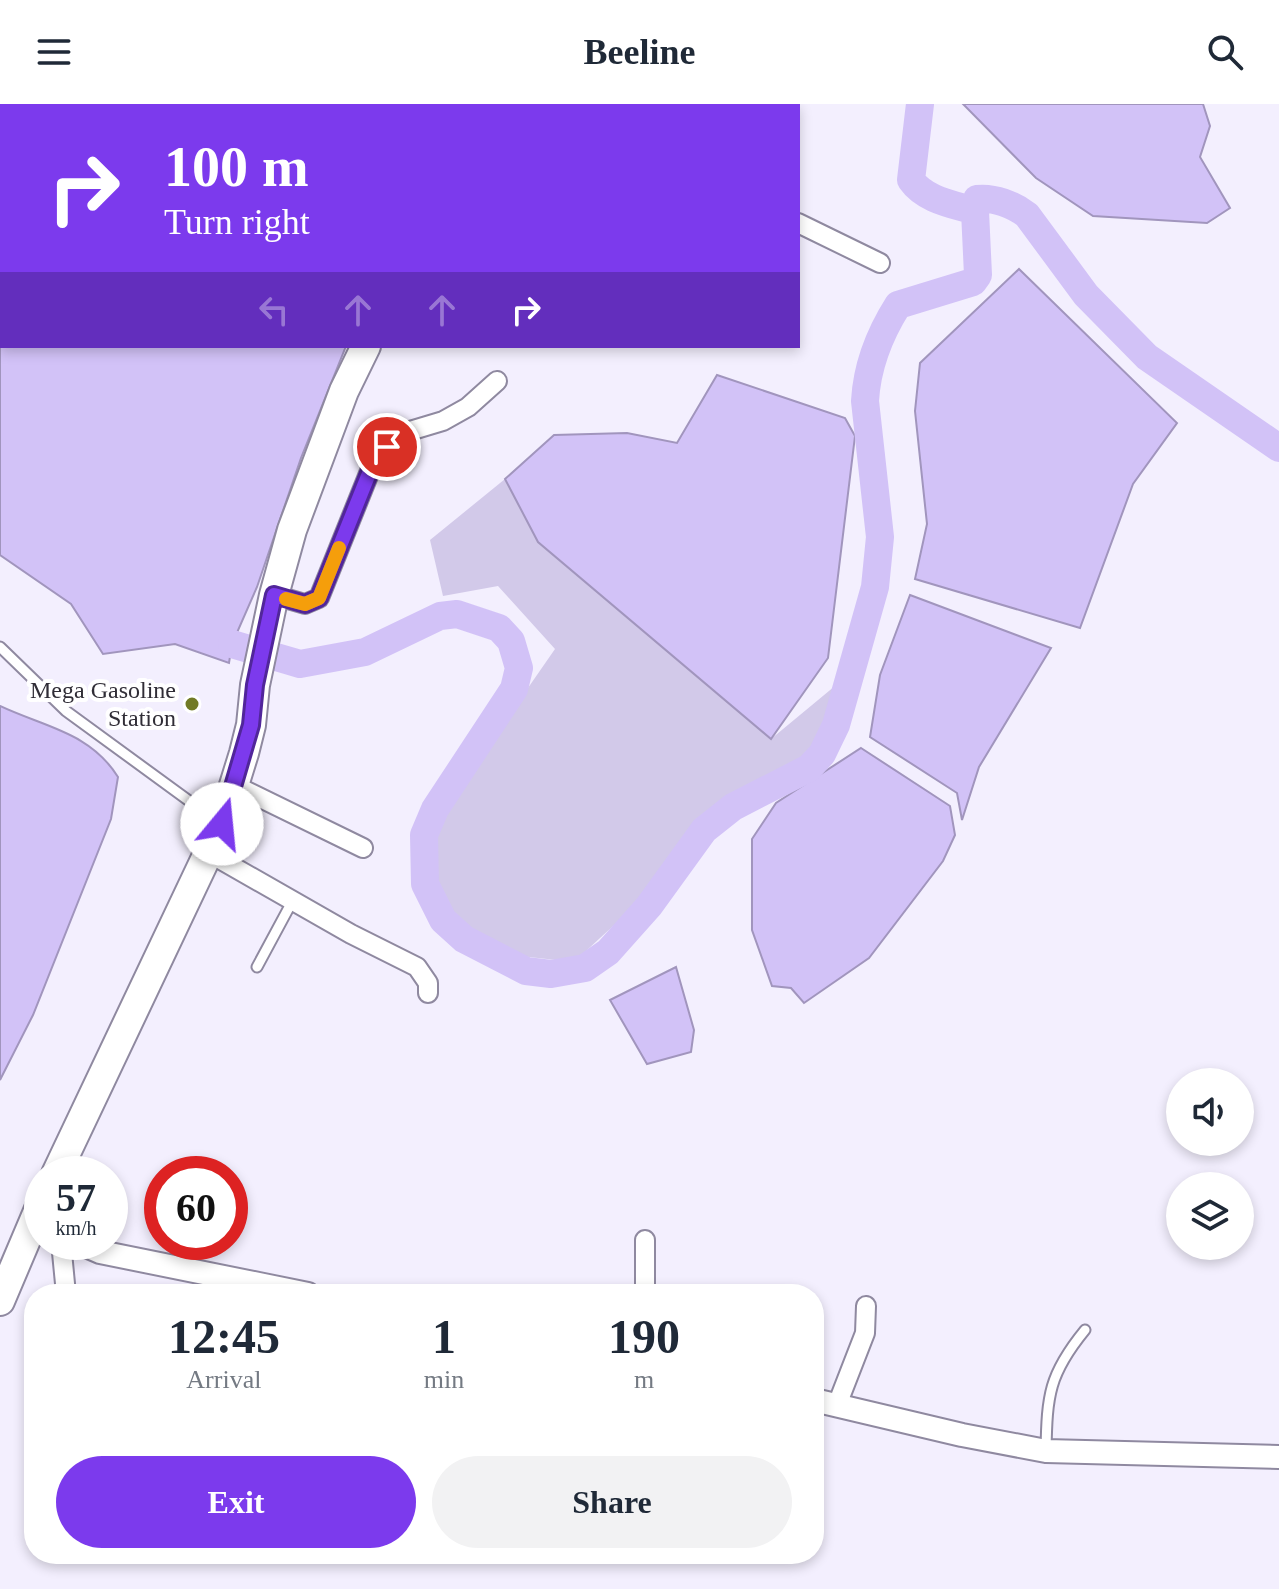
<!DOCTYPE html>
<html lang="en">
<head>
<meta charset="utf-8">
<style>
  body { margin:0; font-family:Georgia,serif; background:#f2f2f3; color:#1f2937; height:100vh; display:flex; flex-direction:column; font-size:30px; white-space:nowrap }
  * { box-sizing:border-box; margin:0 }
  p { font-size:26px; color:#747a83 }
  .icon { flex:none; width:44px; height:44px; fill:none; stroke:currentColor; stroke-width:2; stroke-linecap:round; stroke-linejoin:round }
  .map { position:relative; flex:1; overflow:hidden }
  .panel { position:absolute; left:24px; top:1180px; width:800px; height:280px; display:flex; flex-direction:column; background:#fff; border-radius:32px; box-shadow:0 4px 12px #0003 }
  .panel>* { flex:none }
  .top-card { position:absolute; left:0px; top:0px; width:800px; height:244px; box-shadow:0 4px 12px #0003; background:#7c3aed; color:#fff; overflow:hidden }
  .fabs { position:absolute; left:1166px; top:964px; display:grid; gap:16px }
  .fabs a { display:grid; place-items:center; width:88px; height:88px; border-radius:50%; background:#fff; box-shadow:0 4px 12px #0003; font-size:40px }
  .speed { position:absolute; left:24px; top:1052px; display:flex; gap:16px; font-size:40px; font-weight:700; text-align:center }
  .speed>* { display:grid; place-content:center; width:104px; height:104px; border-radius:50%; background:#fff; box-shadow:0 4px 12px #0003; line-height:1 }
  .speed small { font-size:20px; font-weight:400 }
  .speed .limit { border:12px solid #d22; background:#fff; color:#111 }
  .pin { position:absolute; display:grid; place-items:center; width:68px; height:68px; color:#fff; margin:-34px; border:4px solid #fff; border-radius:50%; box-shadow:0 2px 8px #0007 }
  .me { position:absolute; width:88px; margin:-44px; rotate:17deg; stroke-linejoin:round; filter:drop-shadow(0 0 6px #0008) }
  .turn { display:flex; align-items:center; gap:28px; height:168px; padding:0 32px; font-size:36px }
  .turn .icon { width:104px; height:104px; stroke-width:2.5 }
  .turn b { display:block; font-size:56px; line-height:68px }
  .lanes { display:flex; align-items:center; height:76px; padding:0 32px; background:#0003; justify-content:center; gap:40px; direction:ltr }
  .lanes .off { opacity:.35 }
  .eta { display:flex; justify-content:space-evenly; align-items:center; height:136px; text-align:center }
  .eta b { font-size:48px; font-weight:700; line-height:56px }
  .primary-button { display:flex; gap:16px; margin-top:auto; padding:16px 32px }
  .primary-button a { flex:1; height:92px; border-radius:48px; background:#7c3aed; color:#fff; font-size:32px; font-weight:700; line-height:92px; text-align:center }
  .primary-button a+a { background:#f2f2f3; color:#1f2937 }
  header { display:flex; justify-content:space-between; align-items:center; height:104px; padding:0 32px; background:#fff; font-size:36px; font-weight:700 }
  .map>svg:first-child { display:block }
  .green { fill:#d2c9e9 }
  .water { fill:#d2c2f7; stroke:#a195bd; stroke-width:2 }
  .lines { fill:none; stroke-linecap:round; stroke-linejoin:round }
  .river { stroke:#d2c2f7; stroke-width:28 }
  .service-casing { stroke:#8f89a0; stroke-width:13 }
  .minor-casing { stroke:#8f89a0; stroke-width:22 }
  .tertiary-casing { stroke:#8f89a0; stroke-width:26 }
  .primary-casing { stroke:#8f89a0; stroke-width:32 }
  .service { stroke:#fff; stroke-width:9 }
  .minor { stroke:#fff; stroke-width:18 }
  .tertiary { stroke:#fff; stroke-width:22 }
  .primary { stroke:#fff; stroke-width:28 }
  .route-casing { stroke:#51269a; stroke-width:20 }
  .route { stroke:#7c3aed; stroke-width:14 }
  .slow { stroke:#f59e0b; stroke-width:14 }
  .poi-dot { fill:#717a25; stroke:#fff; stroke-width:3 }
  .labels { text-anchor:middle; stroke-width:8; stroke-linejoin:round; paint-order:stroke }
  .poi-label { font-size:24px; fill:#302d36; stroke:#fff; text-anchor:end }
</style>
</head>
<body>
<header><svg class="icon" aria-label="menu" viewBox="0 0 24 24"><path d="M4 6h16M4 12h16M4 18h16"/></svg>Beeline<svg class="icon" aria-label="search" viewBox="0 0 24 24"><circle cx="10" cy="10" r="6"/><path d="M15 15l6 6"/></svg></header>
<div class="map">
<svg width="1279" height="1485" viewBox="0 0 1279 1485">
  <rect width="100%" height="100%" fill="#f3effe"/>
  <path class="green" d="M505 375 538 438 771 635 841 577 829 626 804 653 702 716 625 811 574 858 511 851 445 807 431 746 455 689 555 545 498 482 443 492 430 436Z"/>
  <path class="water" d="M0 0 49 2H2V242H346L301 354 257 483 232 540 229 559 175 540 103 550 71 500 0 451Z
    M963 0H1203L1210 22 1200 53 1230 104 1207 119 1093 112 1036 74Z
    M1019 165 1177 319 1133 380 1080 524 915 475 927 420 915 307 920 259Z
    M717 271 845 314 855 332 828 554 771 635 538 438 505 375 554 331 627 329 677 339Z
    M910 491 1051 544 979 663 962 716 957 689 870 633 880 571Z
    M0 602C44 623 90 628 118 673L111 715 33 911 0 976Z
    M861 644 950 702 955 731 943 757 869 854 804 899 791 884 772 882 752 826V735L776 699Z
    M676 863 694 926 691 948 647 960 610 896Z"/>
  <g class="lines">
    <path class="river" d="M920 0 911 76C925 96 952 100 975 107
      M232 540 300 560 365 548 440 512 457 510 499 524 511 537 519 564 514 585 435 705 424 731 425 780 443 816 464 835 526 867 551 870 585 864 608 848 649 802 704 726 733 703 809 664 822 650 836 621 875 483 880 433 865 297C867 261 879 231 898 201L973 178 978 171 975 107 977 95C994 93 1014 101 1027 111L1086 191 1147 253 1279 344"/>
    <g class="service-casing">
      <path id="service" d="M0 543 66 607 218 718
        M257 863 293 796
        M1046 1347C1047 1291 1049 1270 1085 1226"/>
    </g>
    <g class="minor-casing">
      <path id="minor" d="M551 0 555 2
        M798 119 880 159
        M274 491 305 500 319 494 374 357 403 329 443 317 468 303 497 277
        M234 681 363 744
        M209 749 351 830 417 863 428 879V889
        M645 1136V1190
        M61 1138 66 1190
        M837 1301 865 1229 866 1202"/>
    </g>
    <g class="tertiary-casing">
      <path id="tertiary" d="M77 1138 100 1148 308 1190
        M814 1296 962 1331 1046 1347 1279 1353"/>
    </g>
    <g class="primary-casing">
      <path id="primary" d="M482 2 483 0
        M56 1070 222 720 244 649 251 621 255 581 274 491 292 426 344 287 366 242
        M0 1197 42 1098"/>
    </g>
    <use href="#service" class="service"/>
    <use href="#minor" class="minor"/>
    <use href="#tertiary" class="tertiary"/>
    <use href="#primary" class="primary"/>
  </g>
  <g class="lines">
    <g class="route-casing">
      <path id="route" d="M222 720 251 621 255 581 274 491 305 500 319 494 374 357 387 343"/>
    </g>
    <use href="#route" class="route"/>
    <path class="slow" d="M286 495 305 500 319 494 339 444"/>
  </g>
  <circle class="poi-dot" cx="192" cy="600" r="8"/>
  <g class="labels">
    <g class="poi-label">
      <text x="176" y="594">Mega Gasoline<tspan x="176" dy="28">Station</tspan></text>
    </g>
  </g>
</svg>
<div class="fabs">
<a><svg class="icon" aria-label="sound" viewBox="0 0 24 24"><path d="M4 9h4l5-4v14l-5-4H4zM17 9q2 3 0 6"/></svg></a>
<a><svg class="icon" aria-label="layers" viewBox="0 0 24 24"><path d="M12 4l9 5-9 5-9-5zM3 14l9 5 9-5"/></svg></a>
</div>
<div class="speed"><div>57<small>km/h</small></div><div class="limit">60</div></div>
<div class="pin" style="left:387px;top:343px;background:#d93025"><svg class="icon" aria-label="arrive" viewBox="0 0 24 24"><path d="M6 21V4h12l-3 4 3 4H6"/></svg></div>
<svg class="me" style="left:222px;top:720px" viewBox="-20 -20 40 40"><circle r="19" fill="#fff"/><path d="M0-13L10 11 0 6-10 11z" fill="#7c3aed"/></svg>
<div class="top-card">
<div class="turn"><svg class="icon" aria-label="right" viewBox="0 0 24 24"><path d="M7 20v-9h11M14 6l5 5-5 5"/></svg><div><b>100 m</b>Turn right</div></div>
<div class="lanes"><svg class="icon off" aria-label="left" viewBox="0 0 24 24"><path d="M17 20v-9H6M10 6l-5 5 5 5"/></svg><svg class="icon off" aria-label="ahead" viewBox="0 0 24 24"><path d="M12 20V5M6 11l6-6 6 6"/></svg><svg class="icon off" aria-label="ahead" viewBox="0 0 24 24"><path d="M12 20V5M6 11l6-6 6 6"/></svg><svg class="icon" aria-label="right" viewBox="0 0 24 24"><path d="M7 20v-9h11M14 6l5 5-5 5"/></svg></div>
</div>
<section class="panel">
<div class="eta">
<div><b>12:45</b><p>Arrival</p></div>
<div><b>1</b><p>min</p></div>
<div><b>190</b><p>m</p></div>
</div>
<div class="primary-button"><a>Exit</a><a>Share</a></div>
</section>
</div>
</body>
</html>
